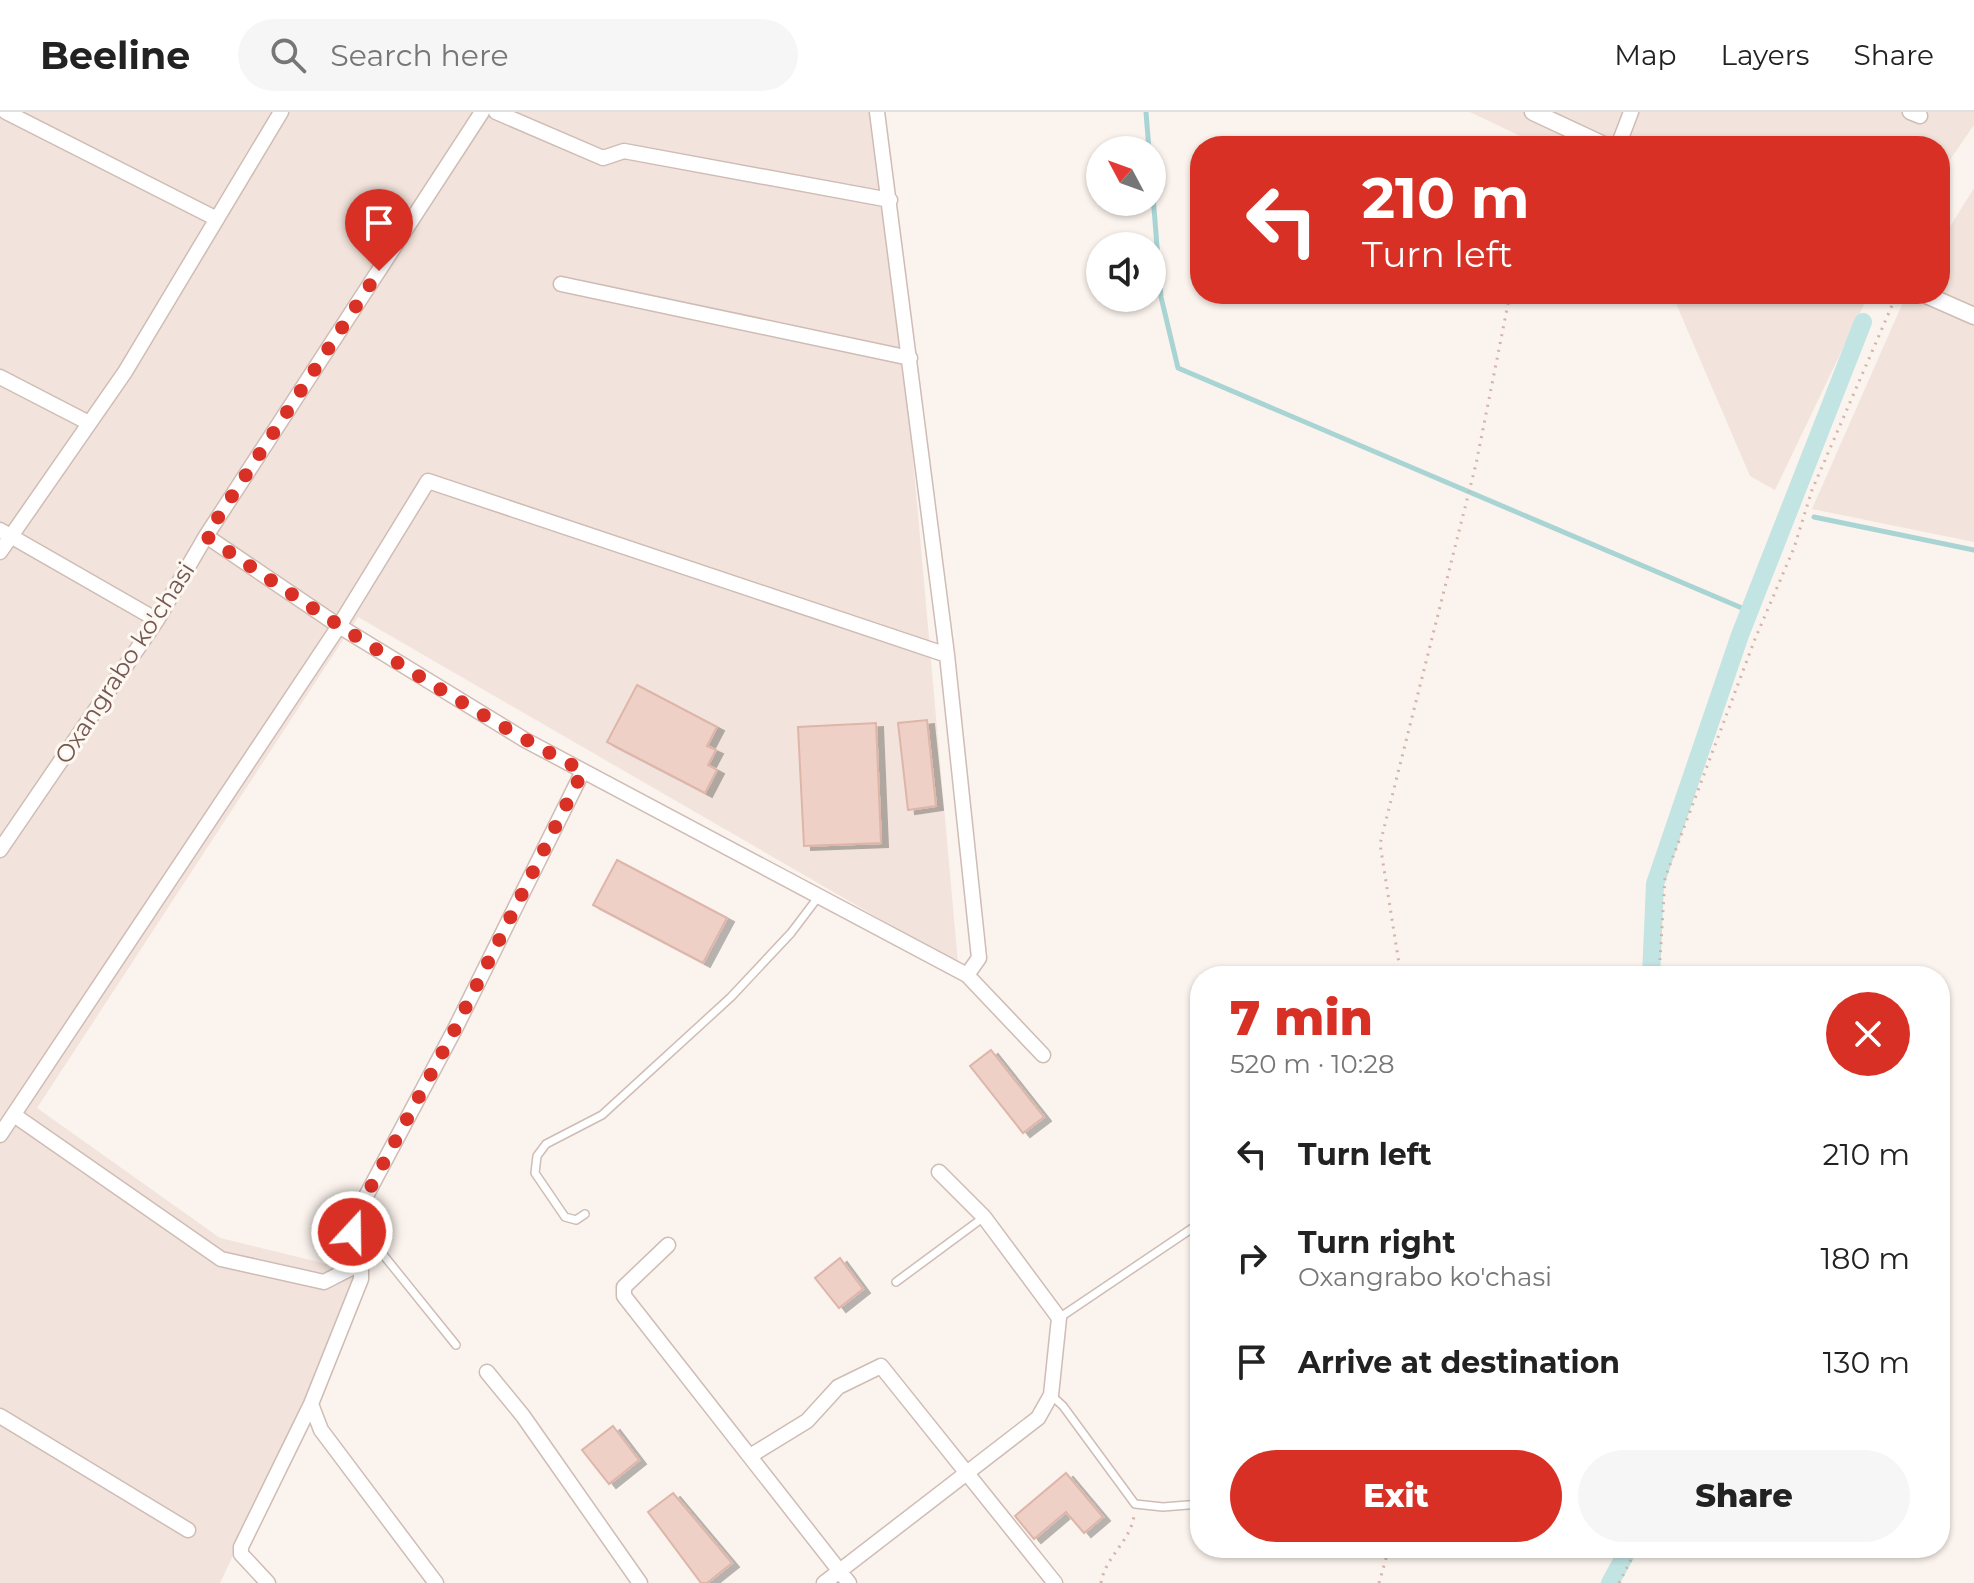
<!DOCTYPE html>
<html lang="en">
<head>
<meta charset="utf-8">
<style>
  body { margin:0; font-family:Montserrat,sans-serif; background:#f6f6f6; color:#222; height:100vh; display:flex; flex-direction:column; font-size:30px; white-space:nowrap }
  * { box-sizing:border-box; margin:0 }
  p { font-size:26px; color:#767676 }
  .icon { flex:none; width:44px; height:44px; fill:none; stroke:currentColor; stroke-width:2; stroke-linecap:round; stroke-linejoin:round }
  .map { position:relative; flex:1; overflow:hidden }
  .panel { position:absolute; left:1190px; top:854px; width:760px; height:592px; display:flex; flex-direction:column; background:#fff; border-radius:32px; box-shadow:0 2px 6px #0004 }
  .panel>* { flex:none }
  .guide { position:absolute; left:1190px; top:24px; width:760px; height:168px; border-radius:32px; box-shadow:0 2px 6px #0004; background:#d93025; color:#fff; overflow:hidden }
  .needle { width:52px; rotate:311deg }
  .tools { position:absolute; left:1086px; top:24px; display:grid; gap:16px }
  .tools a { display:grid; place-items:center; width:80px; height:80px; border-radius:50%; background:#fff; box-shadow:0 2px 6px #0004; font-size:40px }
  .pin { position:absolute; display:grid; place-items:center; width:68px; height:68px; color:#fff; margin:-82px -34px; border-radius:50% 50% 50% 0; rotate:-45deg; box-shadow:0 0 8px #0007 }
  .pin .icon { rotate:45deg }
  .me { position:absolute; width:88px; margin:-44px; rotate:21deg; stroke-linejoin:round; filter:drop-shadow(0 0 6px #0008) }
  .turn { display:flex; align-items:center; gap:28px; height:168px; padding:0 40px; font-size:36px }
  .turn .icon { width:104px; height:104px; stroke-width:2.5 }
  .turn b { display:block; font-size:56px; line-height:68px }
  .round { display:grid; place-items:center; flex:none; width:84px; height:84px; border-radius:42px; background:#f6f6f6 }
  .summary { display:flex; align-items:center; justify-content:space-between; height:136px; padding:0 40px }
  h1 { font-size:48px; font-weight:800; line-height:60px; color:#d93025 }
  .action { display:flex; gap:16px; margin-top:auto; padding:16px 40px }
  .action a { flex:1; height:92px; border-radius:48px; background:#d93025; color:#fff; font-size:32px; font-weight:800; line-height:92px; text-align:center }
  .action a+a { background:#f6f6f6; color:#222 }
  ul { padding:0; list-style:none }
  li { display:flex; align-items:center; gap:24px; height:104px; padding:0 40px }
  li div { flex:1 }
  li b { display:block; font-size:30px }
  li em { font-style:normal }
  header { display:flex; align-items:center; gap:48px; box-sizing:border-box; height:112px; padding:0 40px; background:#fff; border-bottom:2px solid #e0e0e0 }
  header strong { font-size:38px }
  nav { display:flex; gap:44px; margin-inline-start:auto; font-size:28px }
  .search { width:560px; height:72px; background:#f6f6f6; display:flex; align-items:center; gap:20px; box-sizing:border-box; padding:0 28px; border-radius:44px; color:#767676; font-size:30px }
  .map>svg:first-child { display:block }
  .residential { fill:#f2e4dc }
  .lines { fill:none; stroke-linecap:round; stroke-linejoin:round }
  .stream { stroke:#a9d4d4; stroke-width:5 }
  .canal { stroke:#c2e4e3; stroke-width:18 }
  .building { fill:#eed0c7; stroke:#dfb5a9; stroke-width:2; filter:url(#shadow) }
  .service-casing { stroke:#cfbcb5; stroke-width:10 }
  .minor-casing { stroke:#cfbcb5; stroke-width:17 }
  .tertiary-casing { stroke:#cfbcb5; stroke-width:19 }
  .path { stroke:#d4b3a9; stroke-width:3; stroke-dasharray:2 6; stroke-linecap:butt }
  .service { stroke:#fff; stroke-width:7 }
  .minor { stroke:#fff; stroke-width:14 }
  .tertiary { stroke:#fff; stroke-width:16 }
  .route { stroke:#d93025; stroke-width:14; stroke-dasharray:0 25.2 }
  .labels { text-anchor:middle; stroke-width:6; stroke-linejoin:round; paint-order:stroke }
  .street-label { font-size:24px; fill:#755851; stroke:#fef8f3 }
</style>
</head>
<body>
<header>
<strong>Beeline</strong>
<div class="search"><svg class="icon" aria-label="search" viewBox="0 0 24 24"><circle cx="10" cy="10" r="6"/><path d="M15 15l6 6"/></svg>Search here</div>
<nav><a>Map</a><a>Layers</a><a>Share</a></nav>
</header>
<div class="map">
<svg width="1974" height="1471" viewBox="0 0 1974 1471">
  <defs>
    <filter id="shadow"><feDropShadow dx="7" dy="4" stdDeviation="0" flood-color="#0004"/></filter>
  </defs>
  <rect width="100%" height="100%" fill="#fbf3ed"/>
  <path class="residential" d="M0 0H876L890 88 958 852 358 505 37 996 220 1126 367 1162 220 1471H0Z
    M1470 0H1974V13L1940 62V34H1541Z
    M1974 76V430L1812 397 1904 188 1908 182H1940V131Z
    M1672 182H1869L1775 378 1750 364Z"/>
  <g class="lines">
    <path class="stream" d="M1146 0 1149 38
      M1152 71 1161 185 1178 256 1749 499
      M1814 405 1974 438"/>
    <path class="canal" d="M1651 864 1655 772 1740 523 1863 210
      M1610 1471 1629 1436"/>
  </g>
  <path class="building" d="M637 573 717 615 707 634 716 638 708 653 717 658 705 681 607 630Z
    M927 608 936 694 908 698 898 611Z
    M876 611 881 731 804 734 798 615Z
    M617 748 727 806 703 851 593 793Z
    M991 938 1044 1005 1023 1021 970 954Z
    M840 1146 863 1177 839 1196 815 1166Z
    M613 1314 639 1348 609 1372 582 1338Z
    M1066 1361 1103 1405 1084 1421 1066 1400 1034 1427 1015 1404Z
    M673 1381 732 1451 707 1471H701L648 1400Z"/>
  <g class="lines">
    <g class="service-casing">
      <path id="service" d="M585 1102 576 1108 565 1105 535 1061 537 1044 546 1032 602 1003 731 885 791 821 819 784
        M358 1142 381 1140 456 1233
        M896 1170 984 1105
        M1059 1206 1200 1111
        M1051 1283 1063 1294 1135 1392 1163 1395 1200 1392"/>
    </g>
    <g class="minor-casing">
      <path id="minor" d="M6 0 217 107
        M496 0 603 46 624 39 890 88
        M877 0 947 543 979 846 967 863
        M1910 0 1920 4
        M1618 34 1631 0
        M561 172 910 246
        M0 265 89 311
        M0 418 157 508
        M206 424 339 514 525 628 967 863 1043 943
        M0 440 125 260 281 0
        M0 738 157 508 206 424 482 0
        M14 1003 221 1147 324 1170 361 1151
        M0 1023 339 514 428 369 947 543
        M668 1133 624 1175V1184L849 1471
        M487 1260 523 1304 640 1471
        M0 1304 188 1418
        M750 1344 807 1309 838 1275 881 1254 1055 1471
        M268 1471 241 1442V1435L311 1292
        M436 1471 321 1318 311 1292 361 1167V1151L352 1120 357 1101 455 917 583 659
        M824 1471 1038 1306 1051 1283 1059 1206 984 1105 939 1060"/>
    </g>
    <g class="tertiary-casing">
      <path id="tertiary" d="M1533 0 1606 34
        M1924 182 1974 204"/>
    </g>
    <path class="path" d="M1540 34 1542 22
      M1401 864 1380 732 1476 352 1510 182
      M1659 864 1665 766 1755 527 1794 436 1812 378 1897 182
      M1101 1471C1105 1445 1130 1430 1134 1404
      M1379 1471 1389 1436
      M1619 1471 1637 1436"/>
    <use href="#service" class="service"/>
    <use href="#minor" class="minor"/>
    <use href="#tertiary" class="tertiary"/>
  </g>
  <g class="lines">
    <path class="route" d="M352 1120 357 1101 455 917 583 659C452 589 328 508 206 424L379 159"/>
  </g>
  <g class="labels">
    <g class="street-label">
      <text transform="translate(125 551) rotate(-57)" y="8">Oxangrabo ko'chasi</text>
    </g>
  </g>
</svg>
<div class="tools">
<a><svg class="needle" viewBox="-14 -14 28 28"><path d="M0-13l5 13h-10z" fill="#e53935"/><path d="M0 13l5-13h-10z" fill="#767676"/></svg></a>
<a><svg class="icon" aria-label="sound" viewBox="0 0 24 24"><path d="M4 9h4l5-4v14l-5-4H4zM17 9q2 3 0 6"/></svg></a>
</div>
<div class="pin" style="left:379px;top:159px;background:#d93025"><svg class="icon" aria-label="arrive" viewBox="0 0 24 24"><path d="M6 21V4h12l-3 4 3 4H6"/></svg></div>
<svg class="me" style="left:352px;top:1120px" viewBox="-20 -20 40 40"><circle r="17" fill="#d93025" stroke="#fff" stroke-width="3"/><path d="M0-11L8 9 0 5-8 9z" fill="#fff"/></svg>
<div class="guide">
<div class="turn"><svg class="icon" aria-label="left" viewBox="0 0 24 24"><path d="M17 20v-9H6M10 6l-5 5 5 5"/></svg><div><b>210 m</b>Turn left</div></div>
</div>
<section class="panel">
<div class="summary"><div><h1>7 min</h1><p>520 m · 10:28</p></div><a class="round" style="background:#d93025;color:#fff"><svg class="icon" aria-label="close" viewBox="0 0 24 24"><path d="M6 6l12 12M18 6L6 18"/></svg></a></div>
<ul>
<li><svg class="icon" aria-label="left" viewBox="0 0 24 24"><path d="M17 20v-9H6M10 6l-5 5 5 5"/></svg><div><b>Turn left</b></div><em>210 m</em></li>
<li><svg class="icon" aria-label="right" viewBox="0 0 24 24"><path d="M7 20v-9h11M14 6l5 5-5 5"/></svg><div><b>Turn right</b><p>Oxangrabo ko'chasi</p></div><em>180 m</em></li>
<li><svg class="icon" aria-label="arrive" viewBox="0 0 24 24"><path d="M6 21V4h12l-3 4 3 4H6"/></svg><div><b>Arrive at destination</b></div><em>130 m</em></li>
</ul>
<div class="action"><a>Exit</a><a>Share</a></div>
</section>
</div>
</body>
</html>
